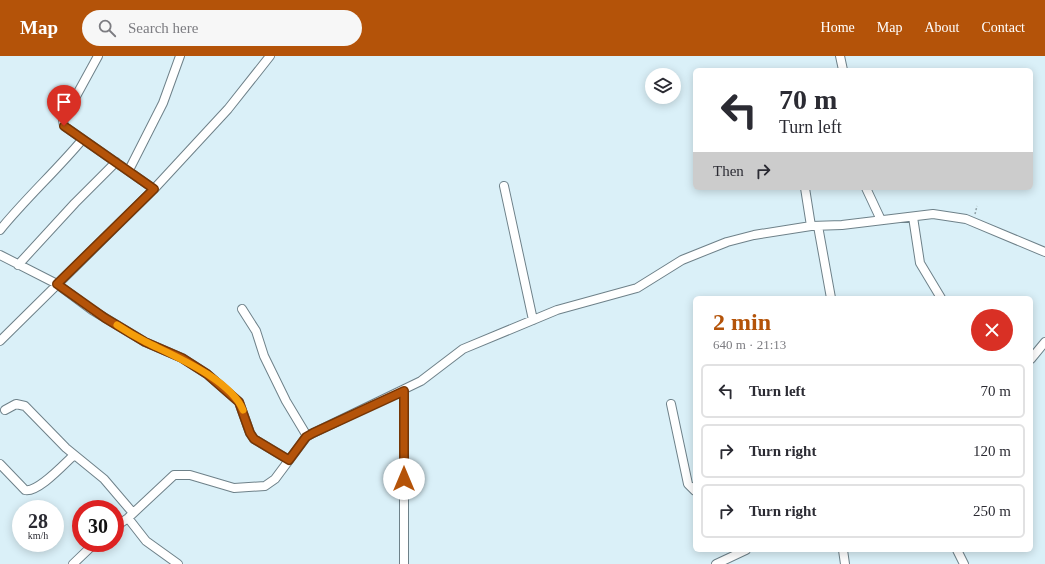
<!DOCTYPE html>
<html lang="en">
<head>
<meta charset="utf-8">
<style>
  body { margin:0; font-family:"Times New Roman",serif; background:#f7f7f7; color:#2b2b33; height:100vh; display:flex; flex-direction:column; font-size:15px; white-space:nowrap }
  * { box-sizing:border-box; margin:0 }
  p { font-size:13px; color:#7c7c81 }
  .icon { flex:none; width:22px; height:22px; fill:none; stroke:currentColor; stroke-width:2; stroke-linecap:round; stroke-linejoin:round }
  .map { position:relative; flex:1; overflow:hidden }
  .panel { position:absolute; left:693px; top:240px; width:340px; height:256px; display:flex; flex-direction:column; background:#fff; border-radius:6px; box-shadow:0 2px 10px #0003 }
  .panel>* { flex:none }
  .guide { position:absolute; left:693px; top:12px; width:340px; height:122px; border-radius:6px; box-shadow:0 2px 10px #0003; background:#fff; color:#2b2b33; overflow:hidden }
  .controls { position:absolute; left:645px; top:12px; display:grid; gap:8px }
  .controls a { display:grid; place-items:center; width:36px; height:36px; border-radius:50%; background:#fff; box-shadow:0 2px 10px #0003; font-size:20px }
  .speed { position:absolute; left:12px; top:444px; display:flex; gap:8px; font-size:20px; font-weight:700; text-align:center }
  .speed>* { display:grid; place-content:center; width:52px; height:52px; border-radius:50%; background:#fff; box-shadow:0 2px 10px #0003; line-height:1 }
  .speed small { font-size:10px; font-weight:400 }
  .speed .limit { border:6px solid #d22; background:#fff; color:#111 }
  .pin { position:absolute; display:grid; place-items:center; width:34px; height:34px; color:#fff; margin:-41px -17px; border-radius:50% 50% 50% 0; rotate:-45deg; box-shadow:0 0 4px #0007 }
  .pin .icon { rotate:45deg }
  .me { position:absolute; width:44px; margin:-22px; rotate:0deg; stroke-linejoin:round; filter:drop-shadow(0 0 3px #0008) }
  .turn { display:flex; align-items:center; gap:14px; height:84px; padding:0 20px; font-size:18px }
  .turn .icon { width:52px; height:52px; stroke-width:2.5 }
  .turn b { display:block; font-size:28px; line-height:34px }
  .then { display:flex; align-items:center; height:38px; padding:0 20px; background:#0003; gap:8px; font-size:15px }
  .round { display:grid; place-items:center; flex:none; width:42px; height:42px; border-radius:21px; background:#f7f7f7 }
  .head { display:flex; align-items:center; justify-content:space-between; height:68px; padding:0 20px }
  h1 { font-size:24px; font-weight:700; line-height:30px; color:#b45309 }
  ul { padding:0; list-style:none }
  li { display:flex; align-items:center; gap:12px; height:54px; margin:0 8px 6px; padding:0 12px; border:2px solid #e1e1e2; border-radius:6px }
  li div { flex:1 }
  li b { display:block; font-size:15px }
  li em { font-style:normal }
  header { display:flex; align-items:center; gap:24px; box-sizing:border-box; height:56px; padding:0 20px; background:#b45309; color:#fff }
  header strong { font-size:19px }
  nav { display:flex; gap:22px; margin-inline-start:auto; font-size:14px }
  .search { width:280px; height:36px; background:#f7f7f7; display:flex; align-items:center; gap:10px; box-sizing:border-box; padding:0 14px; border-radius:22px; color:#7c7c81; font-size:15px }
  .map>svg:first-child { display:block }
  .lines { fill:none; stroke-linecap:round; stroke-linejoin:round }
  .minor-casing { stroke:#6e8189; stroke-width:10 }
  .path { stroke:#8fa0a6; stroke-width:1.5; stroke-dasharray:2 2; stroke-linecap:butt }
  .minor { stroke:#fff; stroke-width:8 }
  .route-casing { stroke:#753606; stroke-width:10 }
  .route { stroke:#b45309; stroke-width:7 }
  .slow { stroke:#f59e0b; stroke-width:7 }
</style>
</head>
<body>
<header>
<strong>Map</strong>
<div class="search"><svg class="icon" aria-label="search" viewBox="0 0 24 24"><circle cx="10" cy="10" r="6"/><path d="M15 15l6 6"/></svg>Search here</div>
<nav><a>Home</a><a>Map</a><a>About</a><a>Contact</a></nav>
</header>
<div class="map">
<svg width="1045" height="508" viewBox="0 0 1045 508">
  <rect width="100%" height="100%" fill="#daf0f8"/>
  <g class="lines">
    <g class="minor-casing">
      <path id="minor" d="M98 0 63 64 64 70 154 133
        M840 0 843 14
        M129 114 163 47 180 0
        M504 130 533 264
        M805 132 811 170
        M866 132 881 164
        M913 161 920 207 941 242
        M818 170 831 242
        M0 174C26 142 56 115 82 84
        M0 199 57 228 92 254 145 286 182 302 207 318 239 346 250 377 254 383 289 404
        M18 209 75 147 116 106
        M242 253 256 275 264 300 286 345 307 380
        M0 285 154 133 228 53 270 0
        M1031 303 1045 286
        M671 348 688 428 695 435
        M5 354 16 348 25 350 66 392 104 423 133 457
        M0 408 25 434C38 437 64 408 74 399
        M128 462 146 485 178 508
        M115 471 128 462 174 419H190L234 432 265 430 275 423 307 380 421 325 463 293 557 254 637 232 682 204 727 186 754 179 811 170 842 169 933 158 966 163 1045 196
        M843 494 845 508
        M957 494 964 508
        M73 508 95 487
        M404 508V335
        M716 508 746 494"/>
    </g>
    <path class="path" d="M975 158 977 150"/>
    <use href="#minor" class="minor"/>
  </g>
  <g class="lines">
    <g class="route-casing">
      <path id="route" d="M64 70 154 133 57 228 105 262 145 286 182 302 207 318 239 346 250 377 254 383 289 404 306 381 313 377 404 335V423"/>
    </g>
    <use href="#route" class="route"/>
    <path class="slow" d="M117 269C126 275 136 281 146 286 174 300 230 323 243 354"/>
  </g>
</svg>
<div class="controls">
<a><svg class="icon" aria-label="layers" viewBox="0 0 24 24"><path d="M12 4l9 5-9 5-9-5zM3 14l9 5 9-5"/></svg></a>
</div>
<div class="speed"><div>28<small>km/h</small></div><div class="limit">30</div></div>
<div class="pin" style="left:64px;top:70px;background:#d93025"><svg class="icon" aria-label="arrive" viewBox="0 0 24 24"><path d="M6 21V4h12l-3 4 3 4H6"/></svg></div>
<svg class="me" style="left:404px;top:423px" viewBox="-20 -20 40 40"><circle r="19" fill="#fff"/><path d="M0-13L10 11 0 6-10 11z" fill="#b45309"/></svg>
<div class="guide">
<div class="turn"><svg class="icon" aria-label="left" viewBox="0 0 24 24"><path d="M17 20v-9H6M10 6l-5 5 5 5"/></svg><div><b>70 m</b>Turn left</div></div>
<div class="then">Then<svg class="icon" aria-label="right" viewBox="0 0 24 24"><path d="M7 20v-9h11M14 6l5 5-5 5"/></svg></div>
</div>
<section class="panel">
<div class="head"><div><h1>2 min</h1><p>640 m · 21:13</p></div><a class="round" style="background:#d93025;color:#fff"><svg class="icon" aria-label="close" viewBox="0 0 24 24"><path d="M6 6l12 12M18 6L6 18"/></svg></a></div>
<ul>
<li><svg class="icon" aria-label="left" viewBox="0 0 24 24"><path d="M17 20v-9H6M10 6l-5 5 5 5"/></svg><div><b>Turn left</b></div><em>70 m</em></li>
<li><svg class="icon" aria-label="right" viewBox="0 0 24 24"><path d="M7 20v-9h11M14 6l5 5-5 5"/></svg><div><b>Turn right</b></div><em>120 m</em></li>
<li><svg class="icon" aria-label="right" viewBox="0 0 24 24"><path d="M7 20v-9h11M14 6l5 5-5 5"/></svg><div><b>Turn right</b></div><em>250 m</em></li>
</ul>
</section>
</div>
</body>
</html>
